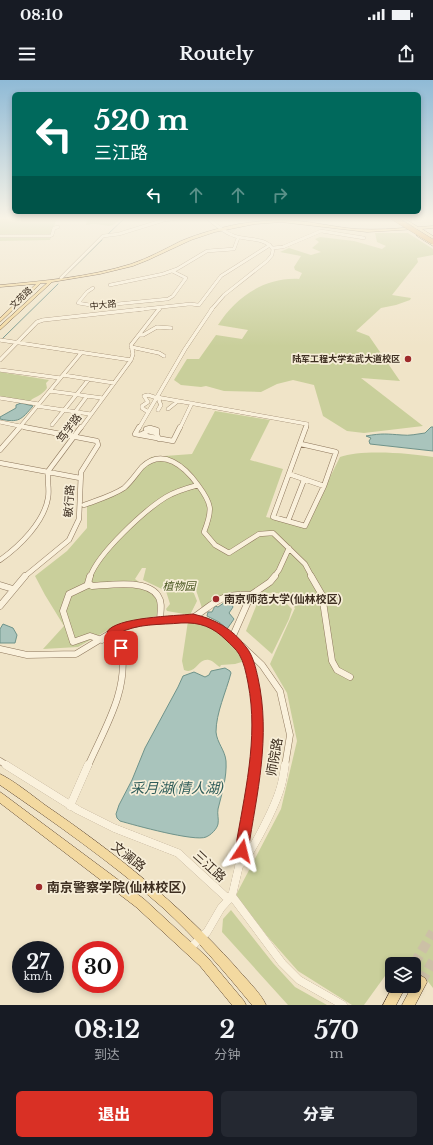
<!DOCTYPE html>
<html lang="zh">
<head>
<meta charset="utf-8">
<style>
  body { margin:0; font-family:"Libre Baskerville","Noto Sans SC",serif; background:#242831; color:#f1f3f6; height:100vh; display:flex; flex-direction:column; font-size:15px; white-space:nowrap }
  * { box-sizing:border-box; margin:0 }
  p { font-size:13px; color:#9ea1a6 }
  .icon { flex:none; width:22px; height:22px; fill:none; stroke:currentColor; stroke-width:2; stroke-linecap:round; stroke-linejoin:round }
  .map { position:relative; height:925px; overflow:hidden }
  .drawer { display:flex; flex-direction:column; background:#171b24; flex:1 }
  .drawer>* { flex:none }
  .banner { position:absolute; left:12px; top:12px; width:409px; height:122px; border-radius:6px; box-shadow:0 2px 6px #0003; background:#00695c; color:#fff; overflow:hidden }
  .buttons { position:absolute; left:385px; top:877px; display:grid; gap:8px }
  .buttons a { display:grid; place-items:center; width:36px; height:36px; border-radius:6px; background:#171b24; box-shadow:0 2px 6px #0003; font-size:20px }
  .speed { position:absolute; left:12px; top:861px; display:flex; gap:8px; font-size:20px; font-weight:700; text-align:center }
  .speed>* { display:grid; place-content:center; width:52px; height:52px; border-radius:50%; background:#171b24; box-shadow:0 2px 6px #0003; line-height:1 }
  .speed small { font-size:10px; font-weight:400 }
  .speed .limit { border:6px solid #d22; background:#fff; color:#111 }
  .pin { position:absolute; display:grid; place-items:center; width:34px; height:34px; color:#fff; margin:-17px; border-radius:8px; box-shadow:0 2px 6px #0006 }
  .me { position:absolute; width:44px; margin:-22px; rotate:10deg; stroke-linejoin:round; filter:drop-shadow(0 0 3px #0008) }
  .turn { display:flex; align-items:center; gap:14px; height:84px; padding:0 16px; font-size:18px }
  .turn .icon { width:52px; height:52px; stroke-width:2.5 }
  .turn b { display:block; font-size:28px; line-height:34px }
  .lanes { display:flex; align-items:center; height:38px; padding:0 16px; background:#0003; justify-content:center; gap:20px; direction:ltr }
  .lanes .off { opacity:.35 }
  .eta { display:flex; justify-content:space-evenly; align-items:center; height:68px; text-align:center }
  .eta b { font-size:24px; font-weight:800; line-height:28px }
  .action { display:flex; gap:8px; margin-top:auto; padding:8px 16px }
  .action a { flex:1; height:46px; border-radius:6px; background:#d93025; color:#fff; font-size:16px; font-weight:800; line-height:46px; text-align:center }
  .action a+a { background:#242831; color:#f1f3f6 }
  .status { display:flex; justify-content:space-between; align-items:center; height:28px; padding:0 20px; background:#171b24; direction:ltr }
  .status svg { height:11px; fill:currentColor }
  header { display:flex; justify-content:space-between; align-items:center; height:52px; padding:0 16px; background:#171b24; font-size:18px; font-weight:800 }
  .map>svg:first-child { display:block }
  .green { fill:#c9cf9b }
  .water { fill:#a9c4bc; stroke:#6f938a }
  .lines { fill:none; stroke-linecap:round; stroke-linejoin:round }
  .stream { stroke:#6f938a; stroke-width:1 }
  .major-tunnel { stroke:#ccc0a6; stroke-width:10; stroke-dasharray:10 5; stroke-linecap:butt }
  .minor-far4-casing { stroke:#8d765c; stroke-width:3.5 }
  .minor-far3-casing { stroke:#8d765c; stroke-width:4 }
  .minor-far2-casing { stroke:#8d765c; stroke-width:5.5 }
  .minor-far1-casing { stroke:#8d765c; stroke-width:7 }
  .minor-casing { stroke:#8d765c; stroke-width:8 }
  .major-casing { stroke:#5b4430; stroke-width:1 }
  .minor-far4 { stroke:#faf1dc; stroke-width:3 }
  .minor-far3 { stroke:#faf1dc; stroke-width:3.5 }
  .minor-far2 { stroke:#faf1dc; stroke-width:4.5 }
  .minor-far1 { stroke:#faf1dc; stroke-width:6 }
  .minor { stroke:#faf1dc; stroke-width:8 }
  .major { fill:#f3d9a0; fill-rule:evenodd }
  .highway-bridge-casing { stroke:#5b4430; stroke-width:5; stroke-linecap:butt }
  .highway-bridge { stroke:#e0a458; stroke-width:4.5 }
  .route { fill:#d93025; stroke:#8d1f18 }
  .poi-dot { fill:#9e2a2b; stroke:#f7eed8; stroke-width:1.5 }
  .labels { text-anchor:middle; stroke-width:3.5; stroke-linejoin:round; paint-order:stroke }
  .far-street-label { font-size:9px; fill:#3d2e20; stroke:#f7eed8 }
  .far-poi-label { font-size:9px; font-weight:bold; fill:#3d2e20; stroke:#f7eed8; text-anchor:end }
  .street-label { font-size:11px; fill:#3d2e20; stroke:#f7eed8 }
  .park-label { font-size:11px; font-style:italic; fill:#4d5a26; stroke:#f7eed8 }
  .poi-label { font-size:11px; font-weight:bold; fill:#3d2e20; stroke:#f7eed8; text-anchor:start }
  .near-street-label { font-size:13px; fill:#3d2e20; stroke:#f7eed8 }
  .near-poi-label { font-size:13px; font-weight:bold; fill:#3d2e20; stroke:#f7eed8; text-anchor:start }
  .near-water-label { font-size:14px; font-style:italic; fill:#2f5d5a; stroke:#f7eed8 }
</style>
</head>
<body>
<div class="status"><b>08:10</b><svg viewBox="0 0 49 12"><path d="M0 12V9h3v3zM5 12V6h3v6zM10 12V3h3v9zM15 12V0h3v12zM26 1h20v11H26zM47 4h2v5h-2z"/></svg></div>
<header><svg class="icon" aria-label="menu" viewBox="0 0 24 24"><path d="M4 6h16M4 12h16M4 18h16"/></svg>Routely<svg class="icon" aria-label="share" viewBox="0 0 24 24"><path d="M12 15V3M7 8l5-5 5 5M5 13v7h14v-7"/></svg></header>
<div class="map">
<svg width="433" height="925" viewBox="0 0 433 925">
  <rect width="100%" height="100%" fill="#f0e4c8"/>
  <path class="green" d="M0 137H57L50 160 0 161Z
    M87 137H96V140L99 137H122C111 150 109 145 95 144 93 143 89 145 86 145Z
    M375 153H408L433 169V175L417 178 418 182 392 215 411 218 410 220 396 225 381 228 356 251 369 256 400 301 361 298 423 346 364 353 347 351 323 336 314 305 293 300 277 304 261 312 224 311 206 306 201 307 181 305 174 300 187 279H199L216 255 242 259 248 250 218 245C236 217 265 197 299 199L302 193 295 190 294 187 301 176 280 172 289 168 311 175 321 172 312 168 319 162 315 159 320 157 354 161 382 169 386 166 377 162Z
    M0 292 49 300 46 303 47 308C42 316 33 317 29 322L0 317Z
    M215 331 270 340 250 380 283 389 266 437 306 445 340 377C360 369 411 373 433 377V908L420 891 414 887V884H409L398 878 364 925H352L298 891 268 857 236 815 281 729 297 661 287 613 270 584 295 528 278 513 234 512 219 516 202 528 196 510 193 511 197 521 190 535 167 531 166 529 170 524 166 511 143 500 146 488H142L135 499 156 515 161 535 118 544 78 567 43 569 64 546 45 515 35 496 67 471 87 448V426L133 402 151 377 192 374Z
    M261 514 278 515 292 529 289 539 272 574 246 551Z
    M188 541C213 543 235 558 245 581L235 584 221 585 220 587C216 585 214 581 209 580 197 578 197 595 184 590L182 581Z
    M231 830 273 883 295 907 327 925H288L222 852 223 839Z"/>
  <path class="water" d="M21 323 33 326C21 340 19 343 0 339V337L16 328V325Z
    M431 347H433V371L370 364 369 361 371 358 366 356C382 353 387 354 402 355 409 356 417 354 425 353Z
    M230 521 233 527 229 533 234 539 227 549 219 542 207 536 208 532H212L215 526 218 527 225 522Z
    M3 544 13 548 17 555 15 563H0V549Z
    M225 588 230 591 231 593C226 612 216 633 216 652 217 663 225 670 226 681 227 697 222 713 218 729 217 734 219 739 218 744 217 749 211 755 206 757 195 762 134 745 120 741L117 738 116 734 119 725 132 700 145 668 178 607 183 596 194 592 205 597 209 595 211 591Z"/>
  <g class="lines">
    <path class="stream" d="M108 154 126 137
      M68 193 102 160
      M2 259 58 204"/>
    <path class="major-tunnel" d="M414 884 433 852
      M421 902 433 881"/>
    <g class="minor-far4-casing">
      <path id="minor-far4" d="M206 137C214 143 222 151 232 155 245 161 264 156 273 169L272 175 267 181 224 215 211 230
        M0 156H50L52 155 54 148 58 147
        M272 168 283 167 321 151 364 158
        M61 198 103 156 119 154 164 140 188 137
        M110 205 163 194 177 189 207 171 234 169 238 158
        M93 208 87 212 78 223 96 226 168 219 173 216 186 198 172 191
        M134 230 190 224 199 225 221 196 270 165
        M159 230 161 227"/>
    </g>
    <g class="minor-far3-casing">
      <path id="minor-far3" d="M139 255H143L157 247 171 248
        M0 260 131 280
        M131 267 159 273 164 276
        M0 280 37 242 43 240 143 229
        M0 290 60 298
        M63 295 114 303
        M50 311 102 318
        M156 317 307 344 306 348
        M0 318 38 324
        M37 326 90 334
        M168 329 178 321
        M158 330 161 325 159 321 160 318
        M75 332 87 316
        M148 332 142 328V326L148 322 144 316 148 315 154 317
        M0 342 29 348
        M52 345 89 299
        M19 348 82 272
        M81 348 131 280 133 274 131 265 159 229
        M139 348 185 269 212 229
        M180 348 192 323"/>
    </g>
    <g class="minor-far2-casing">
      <path id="minor-far2" d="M24 347 97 361 98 365 81 392 79 439 69 460 24 497
        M139 347 135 354 173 361 180 347
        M306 347 273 437 305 446 324 406
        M148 351 146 349 150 348 157 350V353
        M140 355 148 351 156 353 159 359
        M0 370 20 347
        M0 383 80 398
        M289 394 324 406 336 372 301 364
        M84 425C97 420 112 416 124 408 131 402 136 394 142 387 163 367 185 387 198 405 212 424 213 429 204 452L215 465 229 473 259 454 273 453 305 484 312 497
        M288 441 304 400
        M0 480C20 466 44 442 48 418 50 408 46 399 49 390L81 347
        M90 497C98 473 145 430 166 417 176 411 187 408 198 405
        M274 497 279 490 289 468"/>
    </g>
    <g class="minor-far1-casing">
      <path id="minor-far1" d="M90 496 88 503 92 506C110 505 147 499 158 516 163 523 160 533 160 541
        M311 496 322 515 332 581 337 590 350 597
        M90 504 69 514 63 531 73 562 90 556 102 560
        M0 505 13 509
        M0 526 25 496
        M193 538C216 522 221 513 251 515
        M234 560 232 558 251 515 270 502 275 496
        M242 566 262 585 280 611 290 655 285 686
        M0 569 27 575 76 574 119 548 144 542 193 538 206 541 221 548 243 570 250 589 257 619 258 641 255 686
        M0 681 8 686
        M88 686C103 651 130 609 121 569 120 564 115 558 112 553"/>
    </g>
    <g class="minor-casing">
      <path id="minor" d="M6 685 78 730 114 748 178 773 226 817 232 816 282 883 299 900 343 925
        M70 726 88 685
        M239 786C252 773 276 725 281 706 283 699 284 692 285 685
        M190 868 207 852 221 828 232 816 239 786 255 685"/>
    </g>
    <g class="major-casing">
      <path id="major" d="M398 137H402L418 147 433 146V148L422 149 433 156V159L417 149 367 152 281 142 255 144 215 152 191 160 148 180 133 186 100 194 52 202 0 250V246L47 203H41L0 242V238L36 204 0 207V205C44 201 89 197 131 184 149 178 165 169 181 161 200 153 219 148 239 144 253 142 267 140 281 140 307 140 331 147 356 149 376 150 395 149 414 147Z
        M417 154H419L433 163V166L417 156Z
        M0 694C13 700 33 716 45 725 115 773 177 822 234 885 243 896 261 913 266 925H252C224 891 195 857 162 827 111 782 55 743 0 705Z
        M0 712 3 714 144 819 208 878 244 921 246 925H232L200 886 136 827 0 723Z
        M421 896 425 898 427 902 415 925H402L412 906H414C414 901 416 898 421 896Z
        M393 906H406L396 925H383Z"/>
    </g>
    <use href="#minor-far4" class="minor-far4"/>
    <use href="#minor-far3" class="minor-far3"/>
    <use href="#minor-far2" class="minor-far2"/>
    <use href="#minor-far1" class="minor-far1"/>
    <use href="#minor" class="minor"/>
    <use href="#major" class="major"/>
    <g class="highway-bridge-casing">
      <path id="highway-bridge" d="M392 137 433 162"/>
    </g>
    <use href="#highway-bridge" class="highway-bridge"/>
  </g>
  <linearGradient id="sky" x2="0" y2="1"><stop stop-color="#8fbad6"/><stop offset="0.52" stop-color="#f8f3e6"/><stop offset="1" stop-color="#f8f3e6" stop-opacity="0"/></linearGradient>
  <rect width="433" height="266" fill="url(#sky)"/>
  <path class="route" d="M193 534C215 539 233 549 246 567 253 575 256 589 258 598 271 657 257 713 248 771L246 775 242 777 237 775 235 771C244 715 259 659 248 603 246 593 244 582 239 574 236 569 230 564 226 560 213 547 200 542 181 543 161 545 136 543 118 554L126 568 125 571 121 572 117 571 107 552C115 537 176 536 193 534Z"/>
  <g class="poi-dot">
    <circle cx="408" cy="279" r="4"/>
    <circle cx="216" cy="519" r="4"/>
    <circle cx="39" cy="807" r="4"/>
  </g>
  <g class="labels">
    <g class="far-street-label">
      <text transform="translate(21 218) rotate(-43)" y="3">文苑路</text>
      <text transform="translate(103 225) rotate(-6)" y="3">中大路</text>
    </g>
    <g class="far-poi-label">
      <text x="400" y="282">陆军工程大学玄武大道校区</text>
    </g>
    <g class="street-label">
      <text transform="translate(69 348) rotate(-53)" y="4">笃学路</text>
      <text transform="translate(69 421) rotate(-86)" y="4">敏行路</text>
    </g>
    <g class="park-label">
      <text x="179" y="510">植物园</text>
    </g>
    <g class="poi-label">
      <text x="224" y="523">南京师范大学(仙林校区)</text>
    </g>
    <g class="near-street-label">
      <text transform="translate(274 677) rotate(-80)" y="5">师院路</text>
      <text transform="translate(129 776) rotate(38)" y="5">文澜路</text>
      <text transform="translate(210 786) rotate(43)" y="5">三江路</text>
    </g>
    <g class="near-poi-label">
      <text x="47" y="812">南京警察学院(仙林校区)</text>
    </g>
    <g class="near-water-label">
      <text x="177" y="713">采月湖(情人湖)</text>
    </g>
  </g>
</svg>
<div class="buttons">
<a><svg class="icon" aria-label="layers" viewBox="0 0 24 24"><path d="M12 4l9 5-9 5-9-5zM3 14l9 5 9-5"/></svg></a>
</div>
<div class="speed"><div>27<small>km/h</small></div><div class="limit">30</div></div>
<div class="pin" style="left:121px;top:568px;background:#d93025"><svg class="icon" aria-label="arrive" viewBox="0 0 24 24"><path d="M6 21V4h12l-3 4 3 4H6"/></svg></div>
<svg class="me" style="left:242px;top:771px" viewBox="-20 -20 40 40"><path d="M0-17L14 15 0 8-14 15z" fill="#d93025" stroke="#fff" stroke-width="4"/></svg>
<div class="banner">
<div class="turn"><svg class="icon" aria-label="left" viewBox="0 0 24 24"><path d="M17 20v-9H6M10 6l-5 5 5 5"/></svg><div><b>520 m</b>三江路</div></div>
<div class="lanes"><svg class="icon" aria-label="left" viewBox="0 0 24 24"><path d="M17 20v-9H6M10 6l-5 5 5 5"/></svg><svg class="icon off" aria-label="ahead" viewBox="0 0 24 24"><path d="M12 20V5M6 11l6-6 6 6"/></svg><svg class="icon off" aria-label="ahead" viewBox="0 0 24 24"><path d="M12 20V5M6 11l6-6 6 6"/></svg><svg class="icon off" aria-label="right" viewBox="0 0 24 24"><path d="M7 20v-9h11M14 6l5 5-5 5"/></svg></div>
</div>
</div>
<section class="drawer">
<div class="eta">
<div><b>08:12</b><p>到达</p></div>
<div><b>2</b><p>分钟</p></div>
<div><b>570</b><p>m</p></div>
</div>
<div class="action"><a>退出</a><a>分享</a></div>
</section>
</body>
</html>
